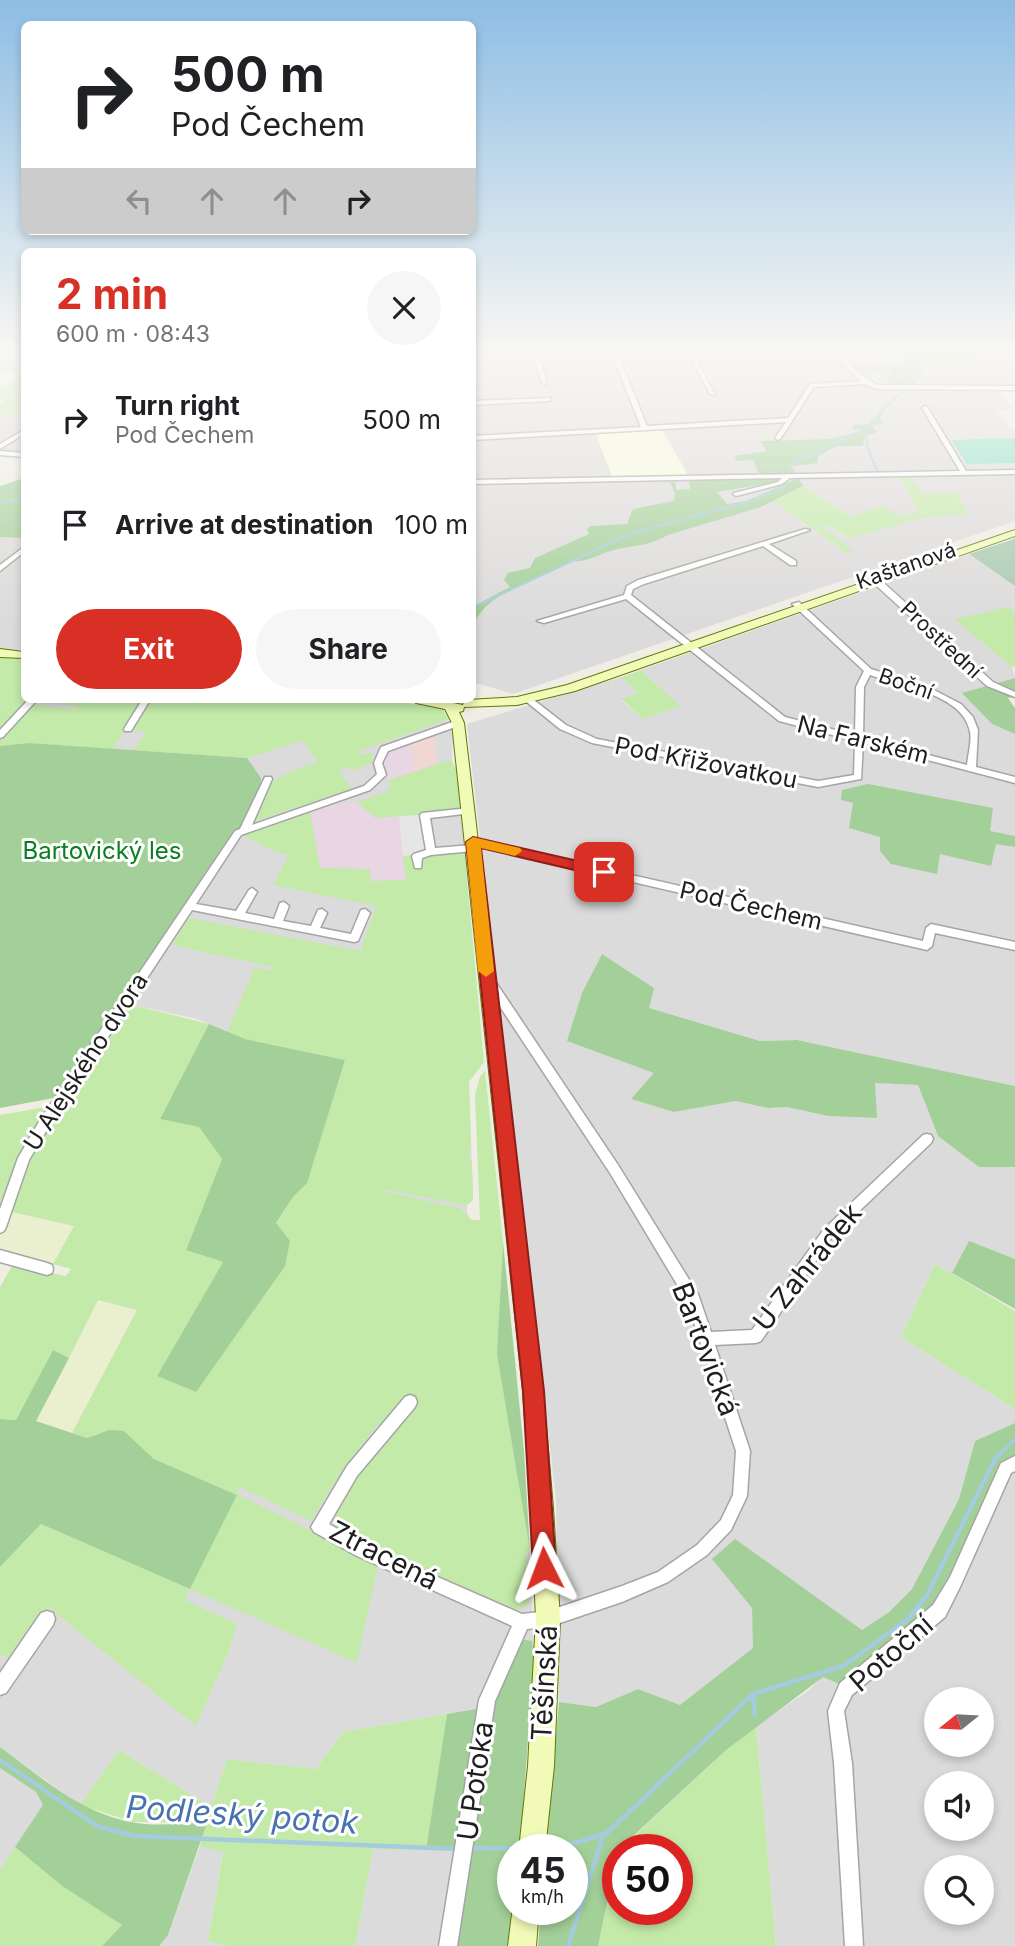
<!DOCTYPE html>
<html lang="en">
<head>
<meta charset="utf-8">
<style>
  body { margin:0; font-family:Inter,sans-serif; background:#f6f6f6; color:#202124; height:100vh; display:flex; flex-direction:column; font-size:26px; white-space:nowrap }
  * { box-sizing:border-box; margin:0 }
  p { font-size:23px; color:#757577 }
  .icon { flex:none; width:38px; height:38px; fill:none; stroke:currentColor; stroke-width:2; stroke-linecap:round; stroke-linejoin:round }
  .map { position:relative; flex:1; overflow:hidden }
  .panel { position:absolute; left:21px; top:248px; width:455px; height:455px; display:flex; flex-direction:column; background:#fff; border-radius:10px; box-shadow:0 4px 10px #0003 }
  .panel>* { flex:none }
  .hud { position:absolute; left:21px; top:21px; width:455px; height:214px; border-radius:10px; box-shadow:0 4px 10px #0003; background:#fff; color:#202124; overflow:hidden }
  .needle { width:46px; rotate:252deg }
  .tools { position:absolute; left:924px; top:1687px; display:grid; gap:14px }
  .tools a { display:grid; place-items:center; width:70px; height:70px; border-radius:50%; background:#fff; box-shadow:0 4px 10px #0003; font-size:35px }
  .speed { position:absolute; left:497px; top:1834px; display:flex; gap:14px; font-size:35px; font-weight:700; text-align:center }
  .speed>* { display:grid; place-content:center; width:91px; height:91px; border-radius:50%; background:#fff; box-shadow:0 4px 10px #0003; line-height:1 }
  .speed small { font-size:18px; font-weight:400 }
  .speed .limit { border:10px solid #d22; background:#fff; color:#111 }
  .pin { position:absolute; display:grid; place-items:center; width:60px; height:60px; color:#fff; margin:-30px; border-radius:14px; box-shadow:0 4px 10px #0006 }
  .me { position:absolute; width:77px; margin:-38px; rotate:357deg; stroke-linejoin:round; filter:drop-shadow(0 0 5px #0008) }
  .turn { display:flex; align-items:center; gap:24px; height:147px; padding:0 35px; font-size:32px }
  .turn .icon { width:91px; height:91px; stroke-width:2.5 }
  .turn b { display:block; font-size:49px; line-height:60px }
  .lanes { display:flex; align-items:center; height:66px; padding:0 35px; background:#0003; justify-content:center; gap:35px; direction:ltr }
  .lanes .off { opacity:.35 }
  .round { display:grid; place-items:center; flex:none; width:74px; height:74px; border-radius:37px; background:#f6f6f6 }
  .summary { display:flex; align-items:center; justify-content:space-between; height:119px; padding:0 35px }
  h1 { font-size:42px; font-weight:700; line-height:52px; color:#d93025 }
  .cta { display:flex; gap:14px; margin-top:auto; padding:14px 35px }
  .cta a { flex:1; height:80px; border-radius:42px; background:#d93025; color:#fff; font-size:28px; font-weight:700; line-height:80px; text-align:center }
  .cta a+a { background:#f6f6f6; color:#202124 }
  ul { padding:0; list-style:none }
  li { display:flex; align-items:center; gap:21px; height:105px; padding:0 35px }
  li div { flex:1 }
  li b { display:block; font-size:26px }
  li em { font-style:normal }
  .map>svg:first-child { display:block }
  .residential { fill:#dcdbdb; fill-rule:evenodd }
  .commercial { fill:#f1d7d3 }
  .industrial { fill:#e9d6e3 }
  .education { fill:#fcffde }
  .farmland { fill:#e9efcf }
  .grass { fill:#c3eaa9 }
  .forest { fill:#a3cf98 }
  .cemetery { fill:#a5c9ae }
  .pitch { fill:#81e0c4 }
  .parking { fill:#e6e6e6 }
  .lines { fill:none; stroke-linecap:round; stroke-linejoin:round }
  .stream-far2 { stroke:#a4cbde; stroke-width:2 }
  .stream-far1 { stroke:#a4cbde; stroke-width:3.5 }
  .stream { stroke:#a4cbde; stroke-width:4.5 }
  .street-casing { stroke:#a5a5a5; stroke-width:3 }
  .secondary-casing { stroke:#607803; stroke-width:2 }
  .street { fill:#fff; fill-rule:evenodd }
  .secondary { fill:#f1fab7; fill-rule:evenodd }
  .route { fill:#d93025; stroke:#8d1f18; stroke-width:2 }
  .slow { fill:#f59e0b }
  .labels { text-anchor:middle; stroke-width:6; stroke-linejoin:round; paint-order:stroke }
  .far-street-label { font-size:21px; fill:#1e1e1e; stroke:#fff }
  .street-label { font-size:24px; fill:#1e1e1e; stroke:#fff }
  .park-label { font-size:24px; fill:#0a7f1e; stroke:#fff }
  .near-street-label { font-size:28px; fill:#1e1e1e; stroke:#fff }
  .near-water-label { font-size:32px; font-style:italic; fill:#4973b0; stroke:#fff }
</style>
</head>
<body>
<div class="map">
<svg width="1015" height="1946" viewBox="0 0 1015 1946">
  <rect width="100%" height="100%" fill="#efede4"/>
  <path class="residential" d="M472 352H1015V390L997 391 1013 409 996 410 1010 429H1015V521L513 694 473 682ZM804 486 836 507 873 532 847 537 826 525 821 526 846 553 799 520Z
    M24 410V454L0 452V414L20 415Z
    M0 537 24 538V650L0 649Z
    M969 554 1015 586V666L1012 667 1015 678 963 693 992 724 1015 734V1086L797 1040 760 1041 648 1008 654 988 602 954 582 993 568 1041 655 1073 631 1099 674 1112 736 1101 768 1108 787 1107 828 1116 876 1118 875 1083 918 1085 938 1136 979 1166 1015 1167V1259L969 1242 952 1273 1015 1311 935 1264 901 1337 1015 1409V1423L975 1441 959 1499 912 1589 889 1612 862 1630 713 1560 752 1608 754 1648 680 1705 638 1689 596 1707 559 1702 556 1500 467 724 622 677 638 693 621 700 643 719 679 706 641 670Z
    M0 657 24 659V700H385L443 709 453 735 452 760 461 812 476 982 245 1039 197 1019 124 1003 242 822 260 788 247 758 29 743 0 746Z
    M345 1060 469 1082 473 1199 467 1205V1213L471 1220H480L503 1242 499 1279 522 1520 530 1554 534 1657 532 1641 492 1706 343 1732 316 1769 227 1759 211 1807 119 1750 80 1805 0 1747V1654L13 1662 48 1607 196 1725 230 1649 237 1624 185 1600 237 1495 196 1392 267 1289Z
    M1015 1459V1946H776L756 1726 808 1691 823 1676 845 1686ZM936 1699H982V1745H936ZM936 1783H982V1829H936ZM936 1867H982V1913H936Z
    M0 1768 36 1792 44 1805 0 1870Z
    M200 1846 223 1851 208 1939 226 1946H159L168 1935Z
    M373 1849H460L439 1946H355Z"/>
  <path class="commercial" d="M434 737 437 765 414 772 410 742Z"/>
  <path class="industrial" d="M410 742 414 772 389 780 382 759 386 752Z
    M340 800 349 804 357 802 375 818 399 816 407 880 370 881 354 867 320 868 310 811Z"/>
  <path class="education" d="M661 428 689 477 613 479 595 432Z"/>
  <path class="farmland" d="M12 1212 75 1226 53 1264 0 1250V1232Z
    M98 1300 137 1310 72 1433 36 1421Z"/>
  <path class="grass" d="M0 361 24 362V410L20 415 0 414V404L5 398H0V385L7 386 23 373 0 371Z
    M900 477H911L922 494 956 492 969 514 922 518 850 538 826 525 822 526 853 551 846 553 773 501 803 486 850 516 883 506 898 515 919 513Z
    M1008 607 1015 612V666L1012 667 955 619Z
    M0 657 24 659V700H30L0 731Z
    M641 670 680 706 643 719 621 699 638 693 622 677Z
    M40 700H143L113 749 29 743 0 746V737L31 704 76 710 78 707Z
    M148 700H385L440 708 449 719 359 751 361 755 371 752 373 762 352 771 349 767 339 770 351 789 259 820 254 819C264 777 282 775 318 762L303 740 247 758 134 750 146 732 130 730Z
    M450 760 456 768 461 812 375 818 357 802 386 792 391 786 389 780Z
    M310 811 320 868 370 869V881L406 880 403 856 464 849 484 1062 469 1082 471 1146 468 1151 472 1164 473 1200 467 1205 382 1189 381 1191 460 1208 471 1220H480L475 1095 480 1077 485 1071 503 1242 497 1354 530 1551 526 1552 529 1605 511 1612 336 1530C325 1506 373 1451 388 1430L377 1425 346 1465 311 1521 239 1487 237 1494 378 1564 357 1663 190 1589 185 1600 237 1624 230 1649 196 1726 48 1607 13 1662 0 1654V1567L41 1524 190 1589 237 1495 154 1459 124 1431 96 1434 87 1438 72 1433 137 1310 98 1300 69 1358 53 1350 16 1420 0 1419V1287L12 1266 66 1276 71 1269 53 1264 74 1226 12 1212 26 1164 124 1003 209 1024 160 1119 199 1127 222 1159 186 1250 223 1262 157 1376 196 1392 285 1266 276 1224 293 1197 307 1183 345 1060 245 1039 227 1032 255 967 271 971 273 967 172 945 189 918 360 951 376 906 273 885 289 855 275 852 242 835 246 831Z
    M51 1106 0 1219V1115Z
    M935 1264 1015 1311V1409L901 1337Z
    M447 1714 426 1850 373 1849 355 1946H226L208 1940 223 1852 200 1846 206 1823 133 1822 80 1805 119 1750 211 1807 227 1759 316 1769 343 1732Z
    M756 1726 776 1946H598L618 1851V1909H677V1850H619L726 1750Z
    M15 1847 62 1886 122 1925 102 1946H0V1870Z"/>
  <path class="forest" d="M903 352 978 353 973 357 975 360H964L960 366 948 368 944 363 920 365 922 377 911 387H893L887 379 892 376 887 370 856 371 853 367 902 365 906 364Z
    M885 408 880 418 883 423 872 426 877 432 865 436 863 446H836L818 456V463L792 466 797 475 760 476 753 460 736 461 735 456 766 451 761 441 830 439 858 432 861 429H854L853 425 868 424Z
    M786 477 777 482 717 492 727 504 746 501 798 478 803 486 761 507 668 535C650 546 634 545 614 550 598 554 587 563 570 561 540 581 491 588 474 623 472 626 473 635 473 637L472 607 510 587 504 580 508 573 530 568 535 558 589 534 587 529 590 526 627 524 633 509 674 501 675 493 670 482H675L677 490 690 489 689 481Z
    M24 478V538L0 537V486Z
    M1015 678V697L1008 698 1015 708V734L992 724 962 693Z
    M29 743 247 758 261 778 260 788 242 822 245 829 64 1096 0 1108V746Z
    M868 784 993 808 990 831 1015 836V847L996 844 991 866 940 854 937 874 891 864 880 851V837L849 828 853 803 841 800 842 790Z
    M602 954 654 988 649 1008 760 1041 797 1040 1015 1086V1167H979L938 1136 918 1085 875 1083 877 1118 828 1116 787 1107 768 1108 736 1101 674 1112 631 1099 654 1073 567 1041 582 993Z
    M209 1024 245 1039 345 1060 307 1183 293 1197 276 1223 290 1241 285 1266 196 1392 157 1376 223 1262 186 1250 222 1159 199 1127 160 1119Z
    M969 1241 1015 1259V1309L952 1273Z
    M503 1242 524 1451 530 1551 497 1354Z
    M53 1350 69 1358 36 1421 87 1438 109 1430 124 1431 154 1459 237 1495 190 1589 41 1524 0 1567V1419L16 1420Z
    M1015 1423V1459L938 1609 844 1686 823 1677 726 1750 618 1850 598 1946H538L541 1909H572V1850H546L559 1702 596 1707 638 1689 680 1705 753 1648 752 1608 712 1559 735 1539 862 1630 889 1612 912 1589 959 1499 975 1441Z
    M520 1639 532 1641 534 1657 520 1850H513V1905L507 1946H450C467 1844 474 1733 520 1639Z
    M481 1708 460 1849 426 1850 447 1714Z
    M0 1747C41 1777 79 1812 131 1822 154 1827 182 1823 207 1823L168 1935 159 1946H102L122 1925 62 1886 15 1847 43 1805 36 1792 0 1768Z"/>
  <path class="cemetery" d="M1015 538V586L969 554 1011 540Z"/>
  <path class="pitch" d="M1015 438V463L967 464 951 440Z"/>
  <path class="parking" d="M425 815 431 852 403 856 399 816Z"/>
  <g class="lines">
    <path class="stream-far2" d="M906 387 916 375 913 365 931 352
      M865 430 869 452 878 472
      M794 473 789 466 878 422V413L905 390
      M0 503 24 498
      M472 608 630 534 754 500 786 485"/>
    <path class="stream-far1" d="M1000 1454 1015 1439"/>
    <path class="stream" d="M753 1694 755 1715
      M0 1760 97 1826 134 1836 458 1849
      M474 1848 520 1849
      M553 1850 607 1833 753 1694 843 1666 908 1619 927 1595 995 1459 1002 1452
      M568 1946 603 1836"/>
    <g class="street-casing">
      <path id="street" d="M532 352H538L547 384 542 383Z
        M611 352H617L647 426 788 418 810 384 861 381 848 369 836 352H842L856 371 877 385 1015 386V390L876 389 865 384 814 387 781 438 778 440 775 438 786 422 472 440V436L641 427Z
        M687 352H693L715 395 710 394Z
        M551 398V400L549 401 472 405V401Z
        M925 406 928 408 966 471 1015 470V474L790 478 782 484 736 496 733 494 734 493 778 482 782 478 472 484V480L960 471 922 408Z
        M24 430V434L0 449V444Z
        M0 451 24 453V457L0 455Z
        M805 529 810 530 769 544 796 561V565H790L763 546 644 584 633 589 631 595 785 717 855 735 856 687 864 671 792 604 799 602 871 669 932 689 961 704 973 717 978 730 976 767 1015 777V783L863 743 861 779 818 787 592 743 560 729 523 699 524 697H530L566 725 597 739 818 781 854 775 855 741 779 721 626 599 544 623 537 621 624 595 627 586 638 580ZM870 675C900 686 964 694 970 732 972 742 968 754 967 765L863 738 864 687Z
        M24 547V552L0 571V565Z
        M869 575H875L993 682 1015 692V697L987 686 869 579Z
        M28 700H37L3 737 0 738V730Z
        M142 700H150L131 731H125L124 729Z
        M458 720 462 723 461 725 388 751 382 763 386 775 370 790 241 835 196 904 236 911 249 890 252 888 257 892 245 913 274 919 280 903 284 902 289 906 283 921 311 926 318 910 322 909 327 913 320 928 351 934 361 910 365 909 370 913 358 941 354 942 192 910 48 1128 29 1160 6 1227 4 1231 0 1233V1209L18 1158 40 1120 235 831 240 829 265 777H271L272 779 252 825 364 786 377 774 374 763 381 747Z
        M469 808 472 809 474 811 472 813 430 818 435 848 472 845 468 842 473 839 923 941 926 928 931 924 1015 942V950L935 933 932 946 927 950 477 846 476 850 473 851 431 855 422 858 421 868H415L412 856 414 854 426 850 420 815 422 813Z
        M489 977 493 978 618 1165 698 1294 711 1332 752 1330 824 1229 923 1135 927 1134 931 1135 933 1139 931 1143 832 1237 761 1341 756 1343 715 1345 750 1451 747 1496 731 1530 707 1555 668 1582 622 1602 548 1627 527 1629 495 1701 457 1946H439L479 1700 512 1626 357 1556 314 1532 311 1527 314 1522 347 1466 405 1397 410 1395 415 1397 417 1402 415 1407 357 1476 329 1524 367 1546 522 1614 548 1611 622 1586 658 1572 697 1545 721 1520 733 1495 736 1451 687 1301 610 1173 485 984 484 981 485 978Z
        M0 1250 47 1263 52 1265 53 1269 52 1273 47 1275 0 1262Z
        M1015 1456V1471L1011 1473 960 1587 945 1617 852 1695 844 1711 852 1763 863 1946H845L834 1763 828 1711 840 1683 933 1605 950 1577 1001 1463Z
        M47 1611 53 1613 55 1619 53 1625 6 1693 0 1695V1673L41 1613Z"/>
    </g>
    <g class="secondary-casing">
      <path id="secondary" d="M1015 530V536L575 691 517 705 464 707 463 711 459 712 464 723 543 1391 553 1508 560 1619 554 1766 545 1850H519L528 1766 536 1619 531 1508 523 1391 452 723 445 709 416 703 414 700H438L463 705 464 701 468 700 517 697 567 685Z
        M0 649 24 652V658L0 657Z
        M513 1906V1909H539L536 1946H508Z"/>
    </g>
    <use href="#street" class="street"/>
    <use href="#secondary" class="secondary"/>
  </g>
  <linearGradient id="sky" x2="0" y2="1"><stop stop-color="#8dbde4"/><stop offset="0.56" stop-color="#f8f7f3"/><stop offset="1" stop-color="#f8f7f3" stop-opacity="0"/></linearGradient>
  <rect width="1015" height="625" fill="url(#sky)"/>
  <path class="route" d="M473 837 604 867 612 872 604 877 481 848 544 1391 556 1568 553 1576 544 1580 536 1576 533 1568 523 1391 466 842Z"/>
  <path class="slow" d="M473 837 520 848 522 851 515 856 481 848 494 971 486 977 478 971 466 842Z"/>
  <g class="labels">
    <g class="far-street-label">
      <text transform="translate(906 566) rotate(-19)" y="7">Kaštanová</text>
      <text transform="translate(941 640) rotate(43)" y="7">Prostřední</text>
      <text transform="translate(906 684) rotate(19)" y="7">Boční</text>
    </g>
    <g class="street-label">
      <text transform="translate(863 740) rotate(14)" y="8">Na Farském</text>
      <text transform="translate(706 763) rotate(11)" y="8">Pod Křižovatkou</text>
      <text transform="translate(751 906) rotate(13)" y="8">Pod Čechem</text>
      <text transform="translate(86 1062) rotate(-57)" y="8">U Alejského dvora</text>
    </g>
    <g class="park-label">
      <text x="102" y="859">Bartovický les</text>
    </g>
    <g class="near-street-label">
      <text transform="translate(807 1267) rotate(-51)" y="10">U Zahrádek</text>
      <text transform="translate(706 1349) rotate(69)" y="10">Bartovická</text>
      <text transform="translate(384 1555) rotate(27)" y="10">Ztracená</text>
      <text transform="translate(891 1653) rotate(-41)" y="10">Potoční</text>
      <text transform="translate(544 1683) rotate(-87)" y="10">Těšínská</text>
      <text transform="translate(475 1781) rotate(-82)" y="10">U Potoka</text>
    </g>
    <g class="near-water-label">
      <text transform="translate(242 1815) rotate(4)" y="11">Podleský potok</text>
    </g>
  </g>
</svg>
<div class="tools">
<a><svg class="needle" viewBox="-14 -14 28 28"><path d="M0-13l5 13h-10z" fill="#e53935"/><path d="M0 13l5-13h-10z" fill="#757577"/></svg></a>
<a><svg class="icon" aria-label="sound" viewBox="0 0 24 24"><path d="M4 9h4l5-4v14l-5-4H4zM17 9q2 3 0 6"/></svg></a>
<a><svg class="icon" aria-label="search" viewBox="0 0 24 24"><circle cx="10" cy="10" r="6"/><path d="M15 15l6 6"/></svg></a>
</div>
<div class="speed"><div>45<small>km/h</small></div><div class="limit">50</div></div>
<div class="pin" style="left:604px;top:872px;background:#d93025"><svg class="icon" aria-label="arrive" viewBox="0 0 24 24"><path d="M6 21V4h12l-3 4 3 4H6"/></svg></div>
<svg class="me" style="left:544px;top:1568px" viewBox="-20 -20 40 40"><path d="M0-17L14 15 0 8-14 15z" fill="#d93025" stroke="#fff" stroke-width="4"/></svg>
<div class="hud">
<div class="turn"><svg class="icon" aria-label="right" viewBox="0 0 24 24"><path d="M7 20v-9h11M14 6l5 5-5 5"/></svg><div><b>500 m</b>Pod Čechem</div></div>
<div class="lanes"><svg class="icon off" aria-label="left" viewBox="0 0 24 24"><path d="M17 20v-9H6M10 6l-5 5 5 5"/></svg><svg class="icon off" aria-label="ahead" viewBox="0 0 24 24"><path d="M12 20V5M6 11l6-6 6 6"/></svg><svg class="icon off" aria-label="ahead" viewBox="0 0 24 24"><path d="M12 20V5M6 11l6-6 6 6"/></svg><svg class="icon" aria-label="right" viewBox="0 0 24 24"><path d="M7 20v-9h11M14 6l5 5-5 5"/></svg></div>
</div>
<section class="panel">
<div class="summary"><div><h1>2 min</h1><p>600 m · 08:43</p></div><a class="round"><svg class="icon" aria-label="close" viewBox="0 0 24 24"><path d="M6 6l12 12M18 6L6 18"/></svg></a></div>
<ul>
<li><svg class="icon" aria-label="right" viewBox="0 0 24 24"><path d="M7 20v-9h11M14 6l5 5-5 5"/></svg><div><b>Turn right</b><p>Pod Čechem</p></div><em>500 m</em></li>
<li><svg class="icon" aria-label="arrive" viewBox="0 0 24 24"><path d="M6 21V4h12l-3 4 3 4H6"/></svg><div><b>Arrive at destination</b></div><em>100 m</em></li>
</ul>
<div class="cta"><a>Exit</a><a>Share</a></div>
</section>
</div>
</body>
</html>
